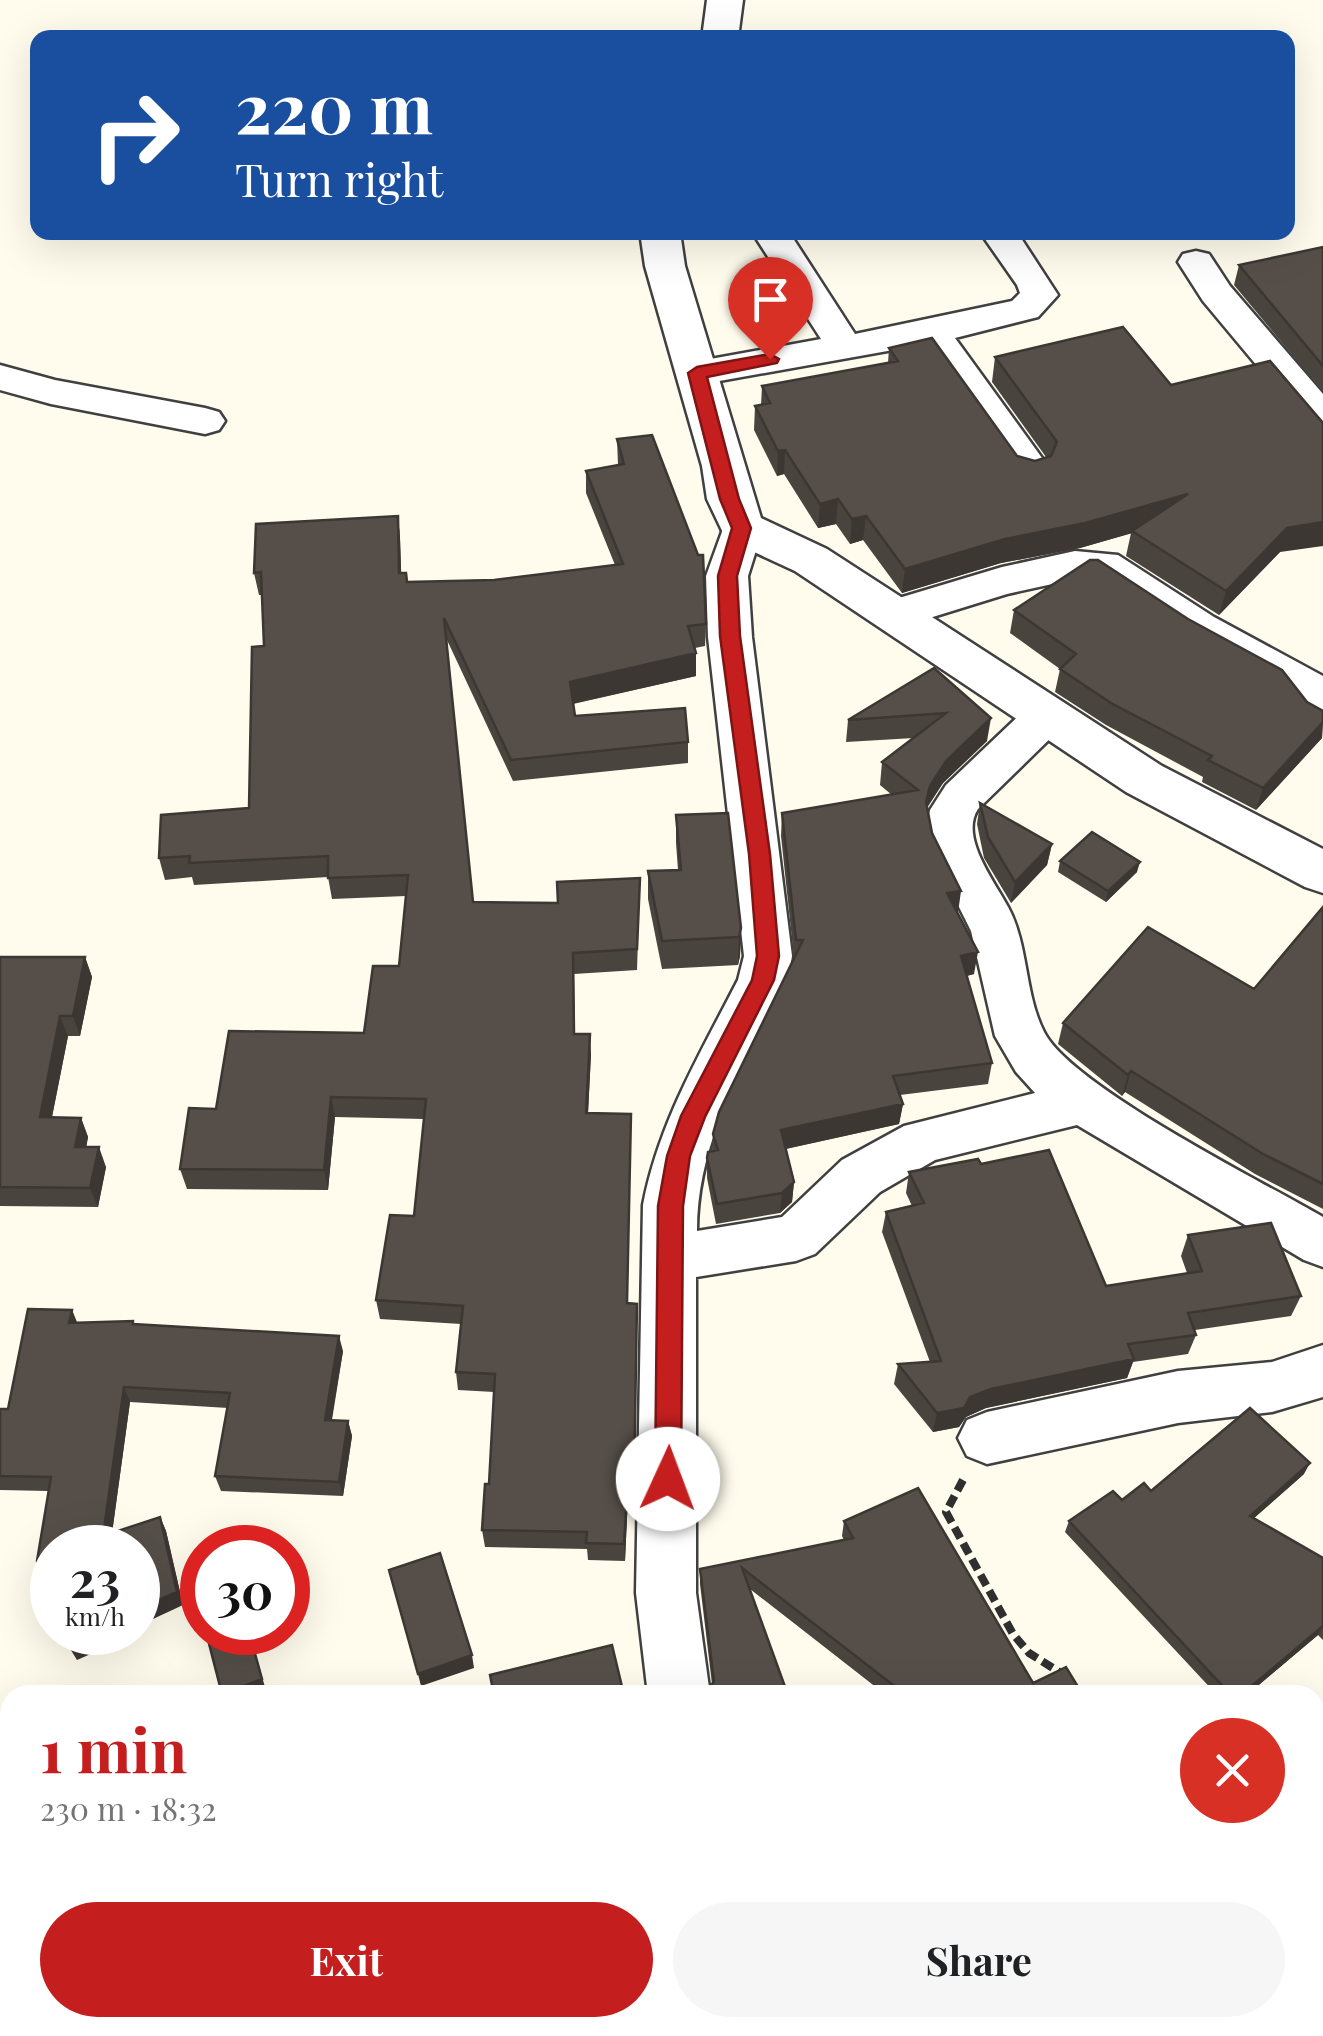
<!DOCTYPE html>
<html lang="en">
<head>
<meta charset="utf-8">
<style>
  body { margin:0; font-family:"Playfair Display",serif; background:#f6f6f6; color:#202124; height:100vh; display:flex; flex-direction:column; font-size:38px; white-space:nowrap }
  * { box-sizing:border-box; margin:0 }
  p { font-size:32px; color:#757577 }
  .icon { flex:none; width:55px; height:55px; fill:none; stroke:currentColor; stroke-width:2; stroke-linecap:round; stroke-linejoin:round }
  .map { position:relative; flex:1; overflow:hidden }
  .details { position:absolute; left:0px; top:1685px; width:1325px; height:352px; display:flex; flex-direction:column; background:#fff; border-radius:30px 30px 0 0; box-shadow:0 10px 40px #0002 }
  .details>* { flex:none }
  .banner { position:absolute; left:30px; top:30px; width:1265px; height:210px; border-radius:20px; box-shadow:0 10px 40px #0002; background:#1a4fa0; color:#fff; overflow:hidden }
  .speed { position:absolute; left:30px; top:1525px; display:flex; gap:20px; font-size:50px; font-weight:700; text-align:center }
  .speed>* { display:grid; place-content:center; width:130px; height:130px; border-radius:50%; background:#fff; box-shadow:0 10px 40px #0002; line-height:1 }
  .speed small { font-size:25px; font-weight:400 }
  .speed .limit { border:15px solid #d22; background:#fff; color:#111 }
  .pin { position:absolute; display:grid; place-items:center; width:85px; height:85px; color:#fff; margin:-102px -42px; border-radius:50% 50% 50% 0; rotate:-45deg; box-shadow:0 0 10px #0007 }
  .pin .icon { rotate:45deg }
  .me { position:absolute; width:110px; margin:-55px; rotate:2deg; stroke-linejoin:round; filter:drop-shadow(0 0 8px #0008) }
  .turn { display:flex; align-items:center; gap:35px; height:210px; padding:0 40px; font-size:45px }
  .turn .icon { width:130px; height:130px; stroke-width:2.5 }
  .turn b { display:block; font-size:70px; line-height:85px }
  .round { display:grid; place-items:center; flex:none; width:105px; height:105px; border-radius:52px; background:#f6f6f6 }
  .summary { display:flex; align-items:center; justify-content:space-between; height:170px; padding:0 40px }
  h1 { font-size:60px; font-weight:700; line-height:75px; color:#c41e1e }
  .primary-button { display:flex; gap:20px; margin-top:auto; padding:20px 40px }
  .primary-button a { flex:1; height:115px; border-radius:60px; background:#c41e1e; color:#fff; font-size:40px; font-weight:700; line-height:115px; text-align:center }
  .primary-button a+a { background:#f6f6f6; color:#202124 }
  .map>svg:first-child { display:block }
  .lines { fill:none; stroke-linecap:round; stroke-linejoin:round }
  .minor-casing { stroke:#404040; stroke-width:5 }
  .tertiary-casing { stroke:#404040; stroke-width:5 }
  .path { stroke:#2f2f2f; stroke-width:8; stroke-dasharray:12 6; stroke-linecap:butt }
  .minor { fill:#fff; fill-rule:evenodd }
  .tertiary { fill:#fff; fill-rule:evenodd }
  .wall { fill:#4a443f }
  .shaded-wall { fill:#3c3733 }
  .building { fill:#564f49; stroke:#3c3733; stroke-width:2.5 }
  .route { fill:#c41e1e; stroke:#7f1414; stroke-width:2.5 }
</style>
</head>
<body>
<div class="map">
<svg width="1323" height="2036" viewBox="0 0 1323 2036">
  <rect width="100%" height="100%" fill="#fffced"/>
  <g class="lines">
    <g class="minor-casing">
      <path id="minor" d="M752 232H789L855 334 1012 301 1020 293 1017 285 980 232H1017L1058 295 1038 317 955 338 1050 469 1044 478 1030 482 1016 478 921 345 697 385 683 382 678 373 683 364 821 339Z
        M1196 251 1209 254 1230 286 1323 394V432L1309 428 1203 301 1178 262 1183 254Z
        M0 365 55 380 205 408 219 412 225 421 219 430 205 434 51 404 0 390Z
        M742 514 757 518 763 528 748 576 752 637 792 956 788 980C747 1060 697 1138 697 1231L782 1217 842 1160 904 1126 1035 1093 1016 1072 995 1036 971 931 932 853 927 824 930 810 946 785 1030 705 1046 700 1062 705 1068 716 1062 727 978 809C959 837 995 882 1008 907 1029 946 1024 993 1044 1032 1071 1086 1263 1182 1323 1217V1267L1304 1260 1077 1125 935 1160 880 1192 815 1254 796 1261 696 1277V1593L710 1695H648L636 1593 643 1205C659 1122 700 1054 738 980L744 956 708 637 706 576 727 518Z
        M1075 551 1118 555 1214 617 1323 676V712L1307 707 1184 639 1094 579H1075L1007 594 894 629 879 624 872 614 879 604 1002 567Z
        M1323 1345V1397L1272 1412 1178 1423 987 1464 967 1456 958 1438 967 1420 987 1412 1178 1371 1272 1362Z
        M440 2028H512L508 2036H436Z
        M724 2028H791L794 2036H726Z"/>
    </g>
    <g class="tertiary-casing">
      <path id="tertiary" d="M707 0H743L738 38H702Z
        M640 232H680L685 266 761 518 827 549 1162 766 1323 849V893L1305 887 1126 792 795 571 726 539 707 499 702 466 645 266Z"/>
    </g>
    <path class="path" d="M963 1480 946 1512 1013 1634 1029 1653 1064 1675
      M1315 1741 1323 1738"/>
    <use href="#minor" class="minor"/>
    <use href="#tertiary" class="tertiary"/>
  </g>
  <path class="wall" d="M1323 247V392L1234 285 1239 265Z
    M889 348 1017 456 1035 461 1046 457 992 382 995 357 1280 552 1219 615 1126 556 1131 533 1080 548 1001 563 902 593 863 540 850 544 836 524 818 528 784 474 777 476 754 430 755 406 761 405 762 386 888 363Z
    M617 439 706 624 705 646 695 648 696 653V676L573 704 575 716 688 742V763L513 781 447 640 473 902 558 903 640 878 637 970 574 974 575 1034 591 1054 588 1113 631 1114 627 1303 637 1322 634 1496H628L625 1561 588 1560 587 1549 485 1547 482 1530 489 1484 494 1392 458 1390 456 1372 461 1324 380 1319 376 1300 414 1216 424 1119 335 1117 328 1190 187 1189 180 1169 216 1109 364 1033 399 966 406 896 332 899 328 877 194 885 192 877 165 880 159 858 249 808 264 646 262 595H259L254 573 398 516 400 538 401 573 407 582 494 580 615 565 586 493V471L618 465Z
    M1014 610 1307 702 1323 711 1322 738 1256 810 1202 782 1203 777 1106 725 1055 692 1060 669 1010 633Z
    M934 668 987 741 943 783 927 807 932 833 958 913 974 974 967 976 992 1063 988 1084 900 1095 903 1104 899 1124 786 1149 794 1182 792 1202 780 1213 716 1224 707 1178V1158L712 1151 713 1134 794 958 781 836 782 813 892 795 880 785 882 762 914 738 846 742 848 720Z
    M980 803 1052 844 1047 865 1011 903 984 858 977 824Z
    M676 815 741 928 740 956 738 965 662 969 648 899V871L678 870 676 843Z
    M1060 861 1137 872 1106 902 1058 872Z
    M1323 907V1209L1255 1174 1125 1092 1122 1096 1058 1044 1063 1023 1254 989Z
    M0 957H85L92 977 80 1036H68L52 1117 81 1118 88 1137 86 1147 106 1167 98 1207 0 1206Z
    M981 1164 1106 1286 1187 1273 1181 1256 1188 1235 1301 1296 1291 1316 1195 1330 1196 1335 1188 1354 1133 1362 1127 1378 986 1408 966 1417 959 1427 933 1432 894 1384 898 1364 930 1362 882 1232 886 1212 912 1206 906 1193 909 1172Z
    M72 1310 77 1322 135 1324 343 1351 332 1420 348 1421 352 1436 343 1496 221 1491 215 1476 228 1408 130 1402 112 1533 160 1517 166 1531 183 1605 52 1548 48 1491 0 1490V1409H8Z
    M1304 1474 1254 1518 1323 1558V1640L1318 1635 1247 1695H1217L1065 1532 1069 1521 1122 1500Z
    M844 1521 1033 1683 1083 1695H886L750 1589 788 1695H710L711 1686 712 1684 700 1584V1569L844 1540 842 1536Z
    M805 2028H1061L1064 2036H1097H807Z"/>
  <path class="shaded-wall" d="M785 450 784 474 777 476 778 451Z
    M1188 494 1182 519 1080 548 1001 563 902 593 905 569 1005 539Z
    M838 499 836 524 818 528 820 504Z
    M398 516 400 538 402 596 399 573Z
    M866 516 863 540 850 544 852 519Z
    M1323 522V546L1280 552 1219 615 1226 591 1287 528Z
    M696 653V676L571 704 570 682Z
    M991 718 987 741 943 783 927 808 923 825 930 786 946 761Z
    M1323 722 1322 738 1256 810 1263 788Z
    M1052 844 1047 865 1011 903 1015 882Z
    M1140 862 1137 872 1106 902 1108 891Z
    M961 891 958 913 947 893Z
    M741 928 740 956 738 965 739 937Z
    M978 952 974 974 957 978 961 956Z
    M85 957 92 977 80 1036 73 1016Z
    M60 1016 68 1036 48 1137 40 1117Z
    M590 1034 591 1054 587 1133 586 1113Z
    M1131 1071 1125 1092 1122 1096 1128 1075Z
    M331 1097 335 1117 328 1190 324 1170Z
    M903 1104 899 1124 780 1150 781 1130Z
    M81 1118 88 1137 83 1166 75 1147Z
    M99 1147 106 1167 98 1207 90 1188Z
    M794 1182 792 1202 780 1213 782 1193Z
    M72 1310 78 1326 69 1323Z
    M339 1336 343 1351 329 1434 325 1420Z
    M1134 1359 1127 1378 986 1408 966 1417 959 1427 933 1432 937 1413 991 1389Z
    M124 1387 130 1402 110 1548 103 1536Z
    M348 1421 352 1436 343 1496 339 1482Z
    M1310 1463 1304 1474 1245 1526 1250 1516Z
    M628 1479V1496L625 1561 624 1544Z
    M160 1517 166 1531 183 1605 138 1626V1609Z
    M1323 1626 1318 1635 1247 1695H1241Z
    M59 1632H66L71 1642 66 1644Z
    M102 1632H125L127 1638 77 1660 69 1647Z
    M249 1632 265 1687 243 1695H223Z
    M472 1655 474 1668 421 1686 418 1674Z
    M1323 1871V1878L1315 1881V1874Z
    M84 2028H92H90L92 2036H86Z"/>
  <path class="building" d="M1323 247V366L1239 265Z
    M1123 327 1171 385 1270 361 1323 423V522L1287 528 1226 591 1132 531 1188 494 1085 523 1005 539 905 569 866 516 852 519 838 499 820 504 785 450 778 451 755 406 770 403 762 386 898 361 889 348 932 338 1017 456 1035 461 1051 456 1057 442 995 357Z
    M652 435 698 555H703L706 624 688 626 696 653 570 682 575 716 685 708 688 742 511 760 444 618 473 902 558 903 557 882 640 878 637 949 573 953 574 1034H590L586 1113 631 1114 627 1303 637 1304 634 1479H628L624 1544 586 1543 587 1532 482 1530 485 1484H489L495 1374 456 1372 463 1306 376 1300 390 1215 414 1216 426 1099 331 1097 324 1170 180 1169 189 1108 216 1109 229 1031 364 1033 373 966H399L408 875 328 878V856L189 863 190 856 159 858 161 815 249 808 252 647 264 646 261 572 254 573 256 524 398 516 399 573H406L407 582 494 580 623 564 586 471 624 464 617 439Z
    M1090 560H1098L1188 619 1282 670 1307 702 1323 711V722L1263 788 1208 760 1212 756 1111 703 1060 669 1076 654 1014 610Z
    M934 668 991 718 946 761 930 786 926 802 932 833 961 891 947 893 978 952 961 956 992 1063 893 1076 903 1104 781 1130 794 1182 782 1193 717 1204 707 1158 708 1152 718 1150 713 1134 719 1112 803 940H796L782 813 918 790 882 762 946 713 848 720Z
    M980 803 1052 844 1015 882 988 837Z
    M728 813 741 928 739 937 662 941 648 871 681 870 676 815Z
    M1092 832 1140 862 1108 891 1060 861Z
    M1323 907V1184L1263 1154 1131 1071 1128 1075 1063 1023 1148 927 1254 989Z
    M0 957H85L73 1016H60L40 1117 81 1118 75 1147H99L90 1188 0 1187Z
    M1049 1150 1106 1286 1202 1271 1188 1235 1271 1223 1301 1296 1188 1313 1196 1335 1128 1344 1134 1359 991 1389 970 1397 964 1408 937 1413 898 1364 941 1361 886 1212 924 1203 909 1172 978 1159 981 1164Z
    M28 1309 72 1310 69 1323 133 1321V1324L339 1336 325 1420 348 1421 339 1482 215 1476 230 1393 124 1387 103 1536 160 1517 177 1592 138 1609V1548H52V1612L37 1561 51 1477 0 1476V1409H8Z
    M1250 1408 1310 1463 1250 1516 1323 1558V1626L1241 1695H1231L1069 1521 1113 1491 1122 1500 1144 1483 1151 1491Z
    M918 1488 1033 1683 1066 1667 1083 1695H906L742 1568 788 1695H714L711 1686 714 1681 700 1569 853 1538 844 1521Z
    M440 1553 472 1655 418 1674 389 1570Z
    M65 1632H102L69 1647Z
    M206 1632H249L262 1679 222 1694Z
    M612 1645 624 1695H494L490 1675Z
    M1315 1753 1318 1757 1323 1755V1871L1315 1874Z
    M10 1939V2028H84L86 2036H9V2032L0 2036V1942Z
    M308 2028H394L396 2036H310Z
    M578 2028H697V2036H578Z
    M810 2028H1061L1064 2036 1094 2028 1097 2036H812Z"/>
  <path class="route" d="M770 354 779 359 777 363 707 377 739 499 751 528 737 576 740 636 770 854 779 956 774 980 705 1117 690 1156 683 1206 681 1479 677 1487 668 1491 659 1487 655 1479 658 1206 667 1156 681 1116 752 980 757 956 749 854 720 636 718 576 732 528 720 499 688 373 697 367Z"/>
</svg>
<div class="speed"><div>23<small>km/h</small></div><div class="limit">30</div></div>
<div class="pin" style="left:770px;top:359px;background:#d93025"><svg class="icon" aria-label="arrive" viewBox="0 0 24 24"><path d="M6 21V4h12l-3 4 3 4H6"/></svg></div>
<svg class="me" style="left:668px;top:1479px" viewBox="-20 -20 40 40"><circle r="19" fill="#fff"/><path d="M0-13L10 11 0 6-10 11z" fill="#c41e1e"/></svg>
<div class="banner">
<div class="turn"><svg class="icon" aria-label="right" viewBox="0 0 24 24"><path d="M7 20v-9h11M14 6l5 5-5 5"/></svg><div><b>220 m</b>Turn right</div></div>
</div>
<section class="details">
<div class="summary"><div><h1>1 min</h1><p>230 m · 18:32</p></div><a class="round" style="background:#d93025;color:#fff"><svg class="icon" aria-label="close" viewBox="0 0 24 24"><path d="M6 6l12 12M18 6L6 18"/></svg></a></div>
<div class="primary-button"><a>Exit</a><a>Share</a></div>
</section>
</div>
</body>
</html>
